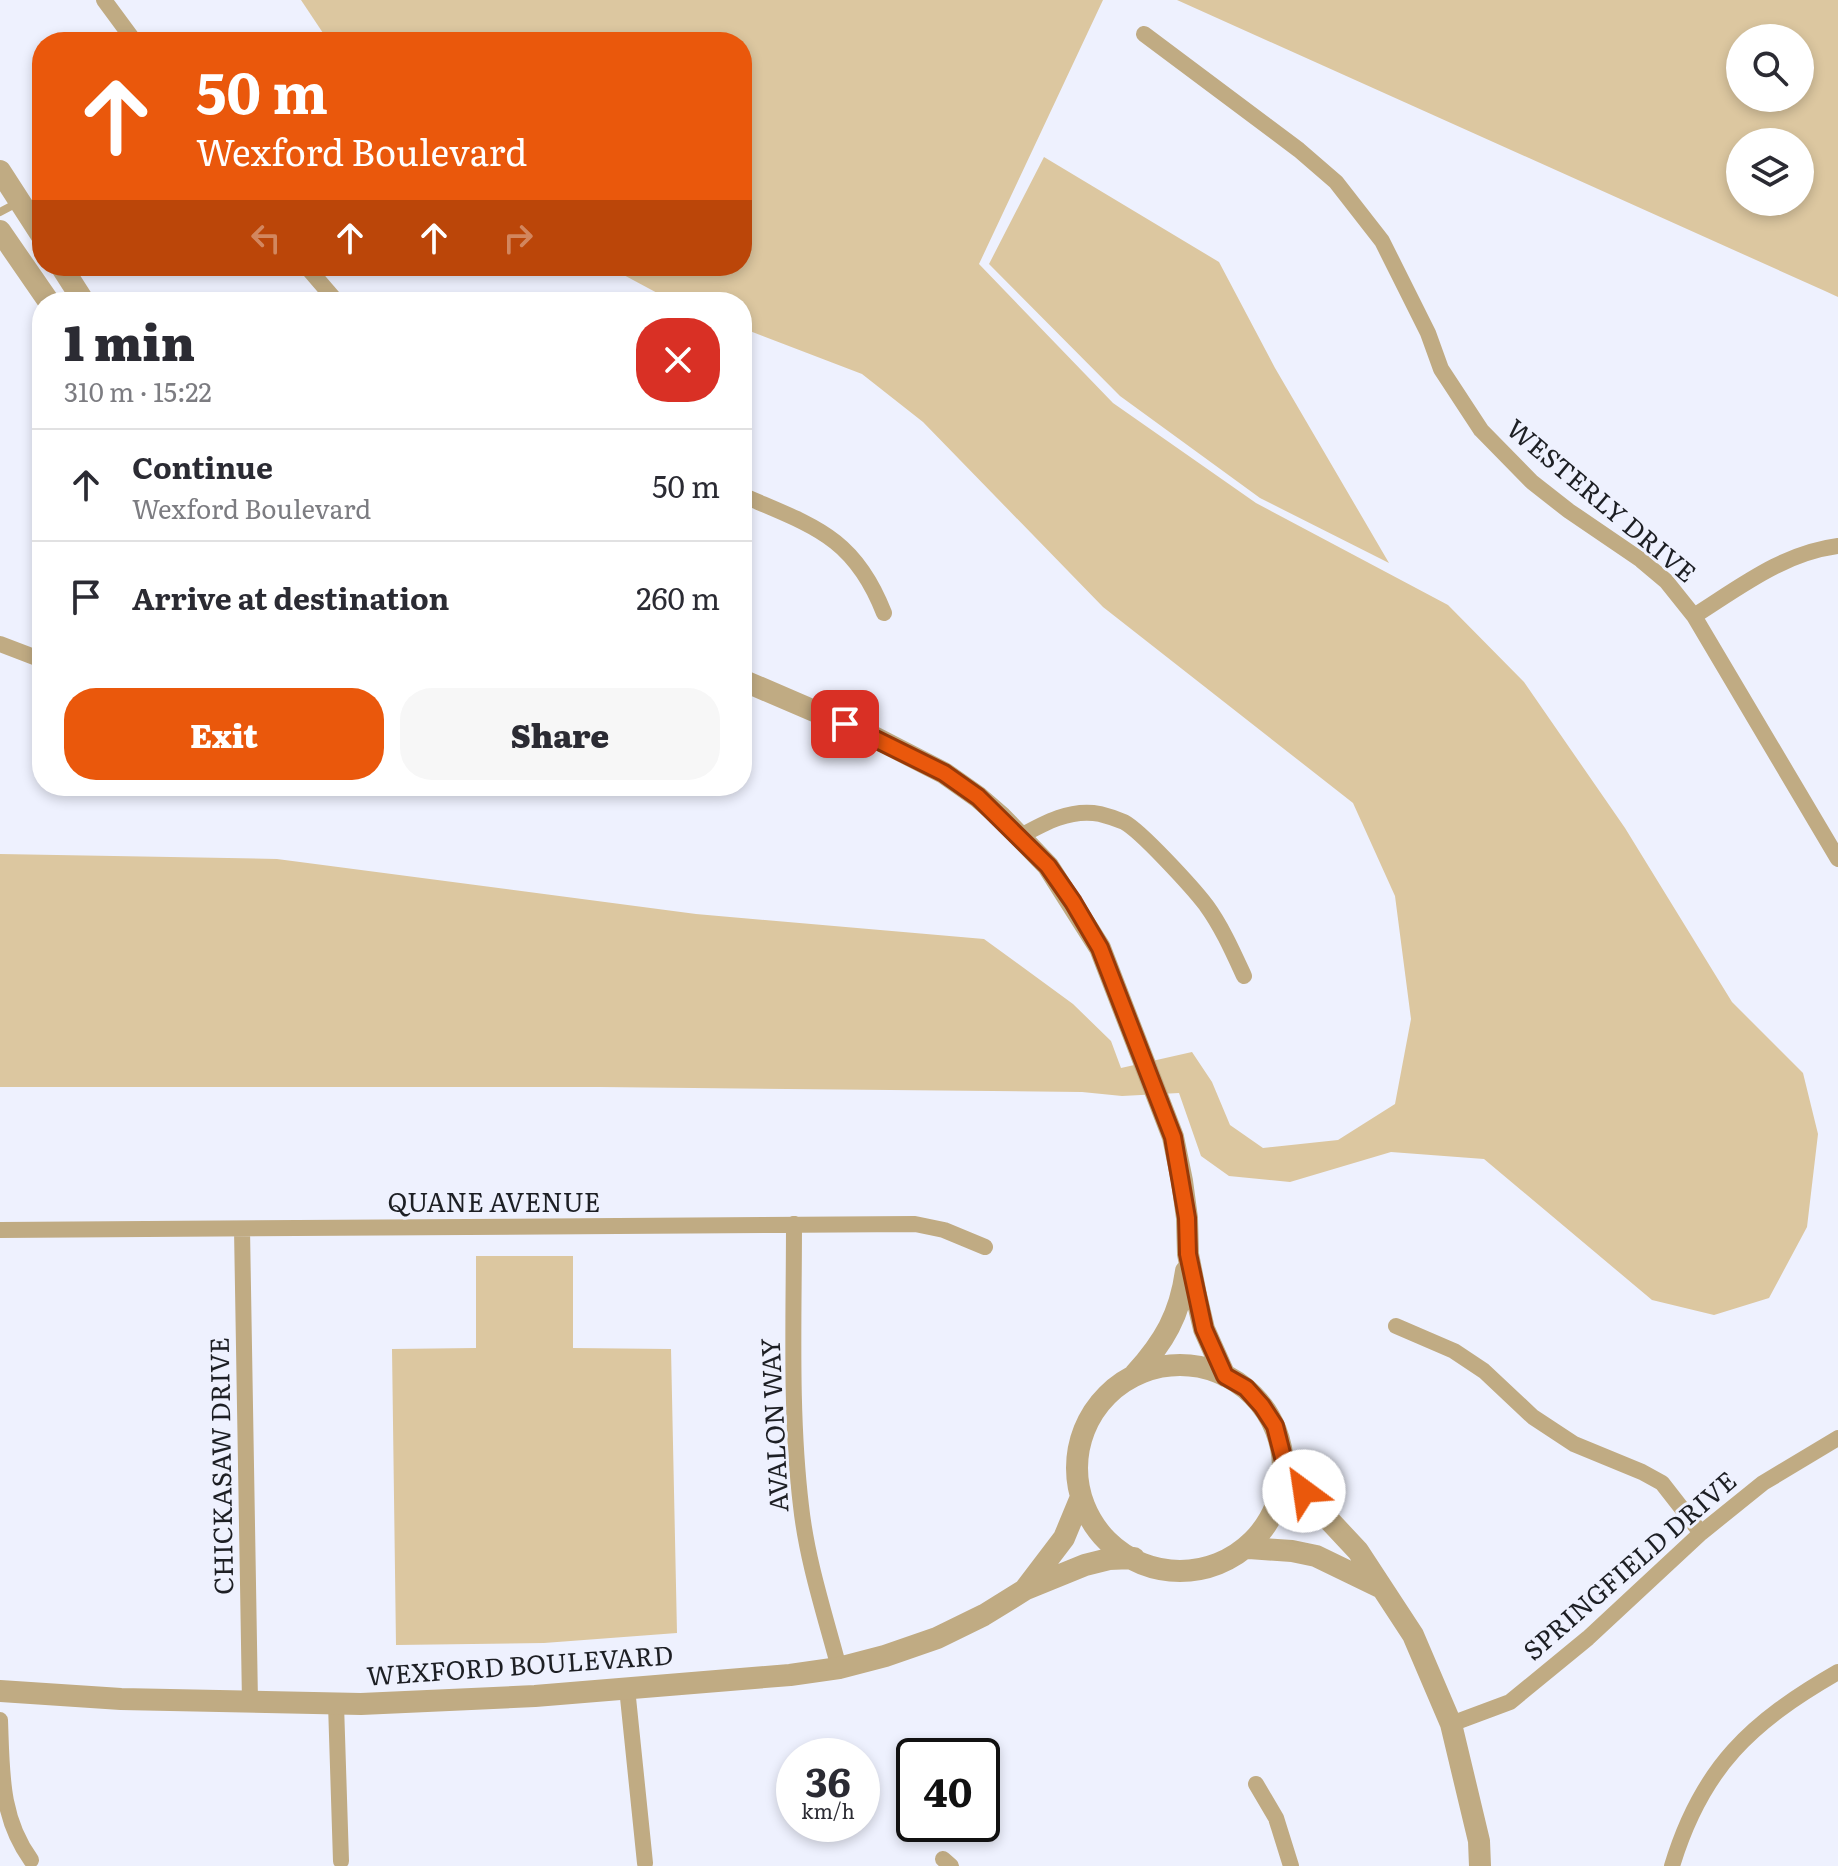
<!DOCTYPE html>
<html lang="en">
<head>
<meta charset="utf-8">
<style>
  body { margin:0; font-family:Literata,serif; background:#f7f7f7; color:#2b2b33; height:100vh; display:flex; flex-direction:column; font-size:30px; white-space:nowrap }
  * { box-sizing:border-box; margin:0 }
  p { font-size:26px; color:#7c7c81 }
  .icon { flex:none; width:44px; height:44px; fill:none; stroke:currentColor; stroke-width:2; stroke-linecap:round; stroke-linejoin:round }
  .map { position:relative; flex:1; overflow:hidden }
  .side { position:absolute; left:32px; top:292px; width:720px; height:504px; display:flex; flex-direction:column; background:#fff; border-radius:32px; box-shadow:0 4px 12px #0003 }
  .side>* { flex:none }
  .top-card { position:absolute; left:32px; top:32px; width:720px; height:244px; border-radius:32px; box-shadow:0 4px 12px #0003; background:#ea580c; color:#fff; overflow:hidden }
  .buttons { position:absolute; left:1726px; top:24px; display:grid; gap:16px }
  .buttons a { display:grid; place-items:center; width:88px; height:88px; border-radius:50%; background:#fff; box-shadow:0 4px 12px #0003; font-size:40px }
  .speed { position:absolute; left:776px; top:1738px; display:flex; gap:16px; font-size:40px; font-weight:700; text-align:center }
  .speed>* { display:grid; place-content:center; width:104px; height:104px; border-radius:50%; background:#fff; box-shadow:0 4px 12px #0003; line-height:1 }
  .speed small { font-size:20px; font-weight:400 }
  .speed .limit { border:4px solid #111; border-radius:12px; background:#fff; color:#111 }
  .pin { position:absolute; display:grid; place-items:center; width:68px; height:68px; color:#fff; margin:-34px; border-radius:16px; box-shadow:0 4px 12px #0006 }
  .me { position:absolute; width:88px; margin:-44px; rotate:329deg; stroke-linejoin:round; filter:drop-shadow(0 0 6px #0008) }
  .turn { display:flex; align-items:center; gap:28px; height:168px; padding:0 32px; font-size:36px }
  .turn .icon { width:104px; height:104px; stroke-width:2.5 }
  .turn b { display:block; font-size:56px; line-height:68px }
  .lanes { display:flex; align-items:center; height:76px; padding:0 32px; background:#0003; justify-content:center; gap:40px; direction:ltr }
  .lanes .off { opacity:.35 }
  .round { display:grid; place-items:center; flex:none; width:84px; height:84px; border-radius:32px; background:#f7f7f7 }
  .head { display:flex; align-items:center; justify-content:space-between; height:136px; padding:0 32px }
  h1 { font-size:48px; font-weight:800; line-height:60px }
  .action { display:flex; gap:16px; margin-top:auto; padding:16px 32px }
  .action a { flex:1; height:92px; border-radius:32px; background:#ea580c; color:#fff; font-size:32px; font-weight:800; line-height:92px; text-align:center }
  .action a+a { background:#f7f7f7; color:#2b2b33 }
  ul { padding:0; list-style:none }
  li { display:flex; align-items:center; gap:24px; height:112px; padding:0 32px; border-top:2px solid #e1e1e2 }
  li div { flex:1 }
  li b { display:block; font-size:30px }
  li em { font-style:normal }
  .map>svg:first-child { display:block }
  .green { fill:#dcc7a0; fill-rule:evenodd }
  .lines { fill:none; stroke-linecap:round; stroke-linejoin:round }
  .service { stroke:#c0ab83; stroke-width:8 }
  .minor { stroke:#c0ab83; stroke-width:16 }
  .tertiary { stroke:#c0ab83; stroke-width:22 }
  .route-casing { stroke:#983908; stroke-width:20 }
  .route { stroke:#ea580c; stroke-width:14 }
  .labels { text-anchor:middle; stroke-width:6; stroke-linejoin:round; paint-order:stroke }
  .street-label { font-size:26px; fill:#1d1f24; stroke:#eef1fe }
</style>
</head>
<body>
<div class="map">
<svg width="1838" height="1866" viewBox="0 0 1838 1866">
  <rect width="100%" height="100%" fill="#eef1fe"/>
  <path class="green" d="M301 0H1103L979 264 1113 403 1256 503 1448 605 1524 682 1625 828 1732 1002 1803 1073 1818 1134 1807 1227 1769 1298 1714 1315 1652 1300 1484 1159 1391 1152 1290 1182 1229 1176 1201 1156 1179 1093 1122 1096 1082 1092 600 1087H0V854L277 859 696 914 984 939 1073 1004 1111 1041 1121 1068 1192 1052 1212 1082 1230 1125 1263 1148 1338 1140 1395 1104 1411 1019 1395 896 1353 803 1103 607 923 422 862 374 742 328V302H674L607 266H742V42H329Z
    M1177 0H1838V297L1825 291ZM1740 38H1800V98H1740ZM1740 142H1800V202H1740Z
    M1044 157 1219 262 1275 368 1389 563 1260 498 1120 396 989 264Z
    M476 1256H573V1348L671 1349 677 1633 544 1643 396 1645 392 1349 476 1348Z"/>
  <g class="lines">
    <path class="service" d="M0 212 17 203"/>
    <path class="minor" d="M104 0 135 42
      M1144 34 1299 150 1336 182 1382 241 1428 333 1441 369 1481 430 1532 482 1569 511 1641 560 1666 581 1694 616 1838 859
      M306 266 337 302
      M742 495C813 526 854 536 884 613
      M1694 616C1740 587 1783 553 1838 546
      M0 644 42 660
      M1019 837C1044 823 1071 808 1100 814 1108 816 1117 819 1124 822 1141 831 1193 888 1206 905 1222 927 1233 952 1244 976
      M794 1224C794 1318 790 1414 801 1506 807 1561 825 1615 839 1668
      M242 1229 250 1702
      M0 1230 915 1224 944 1230 985 1247
      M1396 1326 1454 1351 1484 1371 1533 1417 1574 1444 1642 1472 1662 1483 1701 1533
      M627 1688 645 1863
      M336 1704 341 1861
      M0 1720C2 1772 0 1817 31 1860
      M1451 1724 1510 1702 1588 1638 1701 1533 1763 1483 1838 1438
      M1256 1784 1276 1818 1291 1866
      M943 1859 951 1866
      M1672 1866C1702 1767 1751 1722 1838 1672"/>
    <path class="tertiary" d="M0 171 42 236
      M0 231 49 302
      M61 266 84 302
      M742 680 870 735 944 773 978 797 1001 817 1048 866 1100 948 1173 1137 1182 1181 1187 1218 1188 1254 1196 1295 1204 1329 1225 1376
      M1077 1468a103 103 0 1 1 206 0a103 103 0 1 1-206 0Z
      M1135 1374C1164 1342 1180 1315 1186 1271
      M1285 1465 1315 1505 1358 1551 1413 1635 1451 1724 1479 1841 1480 1866
      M1249 1548 1292 1551 1316 1556 1380 1587
      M1026 1588 1064 1538 1081 1497
      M0 1691 121 1699 361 1704 535 1696 790 1675 839 1668 885 1656 937 1638 984 1615 1026 1589 1085 1565 1109 1559 1134 1558"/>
  </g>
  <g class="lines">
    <g class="route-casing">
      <path id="route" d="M845 724 944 773 978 797 1048 866 1073 902 1100 948 1173 1137 1187 1218 1188 1254 1204 1329 1225 1376 1246 1388 1262 1406 1275 1426 1285 1465 1304 1491"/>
    </g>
    <use href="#route" class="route"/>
  </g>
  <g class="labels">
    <g class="street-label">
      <text transform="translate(1601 501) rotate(40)" y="9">WESTERLY DRIVE</text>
      <text x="494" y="1212">QUANE AVENUE</text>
      <text transform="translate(775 1425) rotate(-93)" y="9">AVALON WAY</text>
      <text transform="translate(222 1466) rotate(-91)" y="9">CHICKASAW DRIVE</text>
      <text transform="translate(1630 1566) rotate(-41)" y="9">SPRINGFIELD DRIVE</text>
      <text transform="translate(520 1666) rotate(-4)" y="9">WEXFORD BOULEVARD</text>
    </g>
  </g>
</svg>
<div class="buttons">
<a><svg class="icon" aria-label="search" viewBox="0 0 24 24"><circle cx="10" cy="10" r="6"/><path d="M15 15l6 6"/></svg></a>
<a><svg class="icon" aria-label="layers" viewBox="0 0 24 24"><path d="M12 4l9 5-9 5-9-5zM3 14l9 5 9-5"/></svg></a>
</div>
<div class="speed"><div>36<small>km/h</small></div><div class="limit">40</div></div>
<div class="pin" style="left:845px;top:724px;background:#d93025"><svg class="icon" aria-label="arrive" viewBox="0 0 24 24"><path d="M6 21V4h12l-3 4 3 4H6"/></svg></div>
<svg class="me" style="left:1304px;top:1491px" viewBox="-20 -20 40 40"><circle r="19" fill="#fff"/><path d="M0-13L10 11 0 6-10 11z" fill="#ea580c"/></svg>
<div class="top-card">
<div class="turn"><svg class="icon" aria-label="ahead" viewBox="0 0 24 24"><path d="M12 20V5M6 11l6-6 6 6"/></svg><div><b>50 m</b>Wexford Boulevard</div></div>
<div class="lanes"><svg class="icon off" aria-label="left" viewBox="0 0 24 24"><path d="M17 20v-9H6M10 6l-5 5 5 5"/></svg><svg class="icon" aria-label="ahead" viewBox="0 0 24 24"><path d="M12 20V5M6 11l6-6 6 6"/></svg><svg class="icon" aria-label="ahead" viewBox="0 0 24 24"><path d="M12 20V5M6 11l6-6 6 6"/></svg><svg class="icon off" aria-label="right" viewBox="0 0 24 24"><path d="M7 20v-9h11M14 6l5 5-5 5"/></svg></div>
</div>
<section class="side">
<div class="head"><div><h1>1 min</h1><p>310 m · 15:22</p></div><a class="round" style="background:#d93025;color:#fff"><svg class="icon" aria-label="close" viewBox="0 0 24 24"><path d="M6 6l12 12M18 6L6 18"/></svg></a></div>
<ul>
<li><svg class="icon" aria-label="ahead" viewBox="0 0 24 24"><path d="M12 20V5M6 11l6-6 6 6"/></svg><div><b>Continue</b><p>Wexford Boulevard</p></div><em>50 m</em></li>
<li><svg class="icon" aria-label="arrive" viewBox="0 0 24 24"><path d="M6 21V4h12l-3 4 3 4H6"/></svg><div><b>Arrive at destination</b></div><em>260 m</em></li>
</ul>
<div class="action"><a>Exit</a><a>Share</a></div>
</section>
</div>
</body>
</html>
